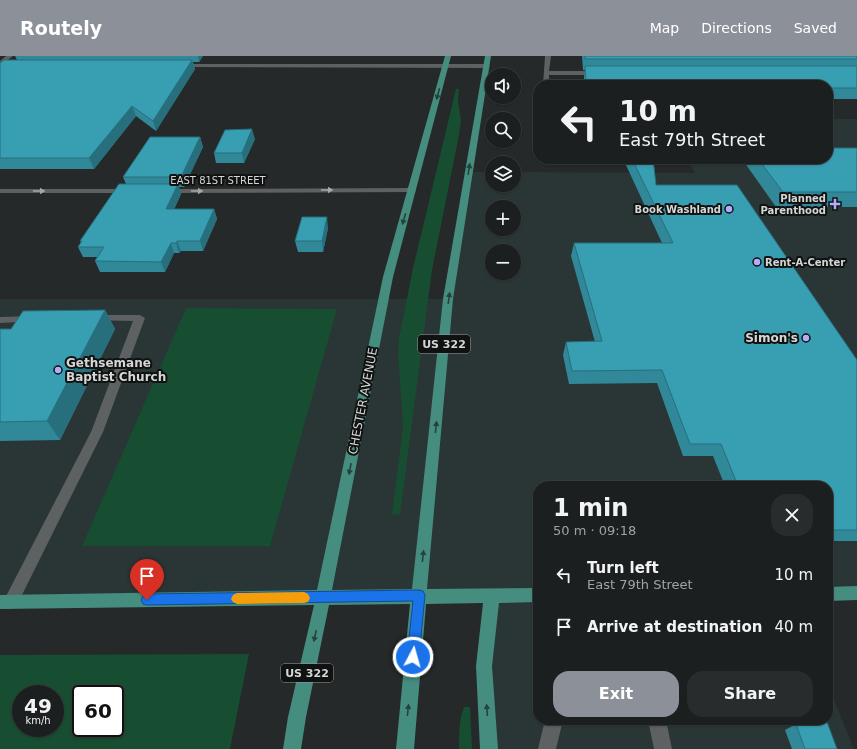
<!DOCTYPE html>
<html lang="en">
<head>
<meta charset="utf-8">
<style>
  body { margin:0; font-family:"DejaVu Sans",sans-serif; background:#292c2c; color:#f1f3f6; height:100vh; display:flex; flex-direction:column; font-size:15px; white-space:nowrap }
  * { box-sizing:border-box; margin:0 }
  p { font-size:13px; color:#a0a2a4 }
  .icon { flex:none; width:22px; height:22px; fill:none; stroke:currentColor; stroke-width:2; stroke-linecap:round; stroke-linejoin:round }
  .map { position:relative; flex:1; overflow:hidden }
  .side { position:absolute; left:533px; top:425px; width:300px; height:244px; display:flex; flex-direction:column; background:#1c1f1f; border-radius:16px; box-shadow:0 1px 3px #0004,0 0 0 1px #3a3d3d }
  .side>* { flex:none }
  .top-card { position:absolute; left:533px; top:24px; width:300px; height:84px; border-radius:16px; box-shadow:0 1px 3px #0004,0 0 0 1px #3a3d3d; background:#1c1f1f; color:#f1f3f6; overflow:hidden }
  .buttons { position:absolute; left:485px; top:12px; display:grid; gap:8px }
  .buttons a { display:grid; place-items:center; width:36px; height:36px; border-radius:50%; background:#1c1f1f; box-shadow:0 1px 3px #0004,0 0 0 1px #3a3d3d; font-size:20px }
  .speed { position:absolute; left:12px; top:629px; display:flex; gap:8px; font-size:20px; font-weight:700; text-align:center }
  .speed>* { display:grid; place-content:center; width:52px; height:52px; border-radius:50%; background:#1c1f1f; box-shadow:0 1px 3px #0004,0 0 0 1px #3a3d3d; line-height:1 }
  .speed small { font-size:10px; font-weight:400 }
  .speed .limit { border:2px solid #111; border-radius:6px; background:#fff; color:#111 }
  .pin { position:absolute; display:grid; place-items:center; width:34px; height:34px; color:#fff; margin:-41px -17px; border-radius:50% 50% 50% 0; rotate:-45deg; box-shadow:0 0 4px #0007 }
  .pin .icon { rotate:45deg }
  .me { position:absolute; width:44px; margin:-22px; rotate:6deg; stroke-linejoin:round; filter:drop-shadow(0 0 3px #0008) }
  .turn { display:flex; align-items:center; gap:14px; height:84px; padding:0 20px; font-size:18px }
  .turn .icon { width:52px; height:52px; stroke-width:2.5 }
  .turn b { display:block; font-size:28px; line-height:34px }
  .round { display:grid; place-items:center; flex:none; width:42px; height:42px; border-radius:16px; background:#292c2c }
  .overview { display:flex; align-items:center; justify-content:space-between; height:68px; padding:0 20px }
  h1 { font-size:24px; font-weight:800; line-height:30px }
  .primary-button { display:flex; gap:8px; margin-top:auto; padding:8px 20px }
  .primary-button a { flex:1; height:46px; border-radius:16px; background:#8c9099; color:#fff; font-size:16px; font-weight:800; line-height:46px; text-align:center }
  .primary-button a+a { background:#292c2c; color:#f1f3f6 }
  ul { padding:0; list-style:none }
  li { display:flex; align-items:center; gap:12px; height:52px; padding:0 20px }
  li div { flex:1 }
  li b { display:block; font-size:15px }
  li em { font-style:normal }
  header { display:flex; align-items:center; gap:24px; box-sizing:border-box; height:56px; padding:0 20px; background:#8c9099; color:#fff }
  header strong { font-size:19px }
  nav { display:flex; gap:22px; margin-inline-start:auto; font-size:14px }
  .map>svg:first-child { display:block }
  .built { fill:#2a3535; fill-rule:evenodd }
  .green { fill:#174d31; fill-rule:evenodd }
  .lines { fill:none; stroke-linecap:round; stroke-linejoin:round }
  .minor { fill:#5e6161; fill-rule:evenodd }
  .major { fill:#458d7e; fill-rule:evenodd }
  .wall { fill:#308899 }
  .shaded-wall { fill:#276f7d }
  .building { fill:#389eb2; stroke:#276f7d }
  .oneway { fill:#25433d }
  .oneway2 { fill:#a5a8a8 }
  .route { fill:#1a73e8; stroke:#114b97 }
  .slow { fill:#f59e0b }
  .poi-dot { fill:#b4acf9; stroke:#101111; stroke-width:1.5 }
  .labels { text-anchor:middle; stroke-width:4; stroke-linejoin:round; paint-order:stroke }
  .far-street-label { font-size:10px; fill:#d5d7d7; stroke:#101111 }
  .far-poi-label { font-size:10px; font-weight:bold; fill:#d5d7d7; stroke:#101111; text-anchor:end }
  .shield { fill:#101111; stroke:#9a9c9c; stroke-width:1 }
  .shield-label { font-size:11px; font-weight:bold; fill:#d5d7d7 }
  .poi-label { font-size:12px; font-weight:bold; fill:#d5d7d7; stroke:#101111; text-anchor:end }
  .street-label { font-size:12px; fill:#d5d7d7; stroke:#101111 }
</style>
</head>
<body>
<header>
<strong>Routely</strong>
<nav><a>Map</a><a>Directions</a><a>Saved</a></nav>
</header>
<div class="map">
<svg width="857" height="693" viewBox="0 0 857 693">
  <rect width="100%" height="100%" fill="#252929"/>
  <path class="built" d="M828 63H857V537L828 538V430H538V664H828V629L854 693H489L492 539 0 546V243H448L468 116H492V129H514V116L695 117 687 103H828ZM492 151H514V173H492ZM492 195H514V217H492Z"/>
  <path class="green" d="M456 33H459L458 46 461 64 459 79 432 214 400 459 392 458 403 370 398 298 399 282 413 212Z
    M186 252 337 253 270 490H82Z
    M249 598 230 693H0V599ZM21 638H55V672H21ZM81 638H115V672H81Z
    M464 651H470L472 693H459C459 679 459 664 464 651Z"/>
  <g class="lines">
    <path class="minor" d="M6 0H13L0 10V5Z
      M545 0H551L549 15H600L603 17 600 19H549V29H543Z
      M175 8H487L490 10 487 12 177 11 174 9Z
      M546 103H554V106L550 108H547Z
      M412 132H415L416 134 415 136 165 137 161 135 165 133Z
      M0 133H131L135 135 131 137H0Z
      M94 259H140L145 262 103 376 16 551 11 553 6 551 3 546 91 376 133 265 90 264 89 262Z
      M33 260 37 261 38 263 37 265 0 267V261Z
      M545 664H563L556 693H538Z
      M648 664H666L672 693H654Z"/>
    <path class="major" d="M445 0H451L393 221 332 534 412 533 443 243 485 0H491L453 243 427 533 538 532V546L499 547 492 610 498 693H480L476 610 483 547 426 548 414 693H396L410 548 329 549 306 661 301 693H283L288 661 314 549 0 553V539L317 534 383 221Z
      M857 530V544L828 545V531Z"/>
  </g>
  <path class="wall" d="M15 0H203L199 6H193L195 13 156 75 136 60 94 113H0V7L17 4Z
    M582 0H857V43H828V29H584V20L585 14H583Z
    M200 81 203 91 184 131H179L181 138 174 153H214L217 163 203 195H181L179 197H174L165 216H100L95 205 97 201H83L78 191 81 186 80 185 126 128 123 121Z
    M255 83 244 107H216L214 97Z
    M857 92V151H776L742 103H828Z
    M612 103H653L656 129 857 304V485H828V430H725L713 400H683L657 327 569 328 563 299 566 286H595L571 200 574 187H662L626 109H615Z
    M328 172 323 196H298L295 185Z
    M105 254 115 273 60 384 0 385V273H11Z
    M796 668 837 693H792L785 674Z"/>
  <path class="shaded-wall" d="M198 0H203L199 6Z
    M192 4 195 13 156 75 153 65Z
    M132 50 136 60 94 113 89 102Z
    M252 73 255 83 244 107 242 97Z
    M200 81 203 91 184 131 181 121Z
    M178 128 181 138 170 163 166 153Z
    M214 153 217 163 203 195 200 185Z
    M327 161 328 172 323 196 322 185Z
    M177 185 181 195 179 197 176 187Z
    M171 187 174 197 165 216 161 206Z
    M105 254 115 273 60 384 47 365Z"/>
  <path class="building" d="M585 0H857V3H585Z
    M4 4H192L153 65 132 50 89 102H0V7Z
    M585 10H857V32H828V29H588L586 26Z
    M252 73 242 97H214L225 74Z
    M150 81H200L181 121H123Z
    M828 92H857V136H783L758 103H828Z
    M632 103H653L656 129H737L857 304V474H828V430H738L721 388H690L662 314 572 315 566 286 602 285 574 187H673Z
    M119 128H178L166 153H214L200 185H177L176 187H171L161 206 95 205 104 191H78L82 185H80Z
    M302 161H327L322 185H295Z
    M105 254 47 365 0 366V273H11L23 255Z
    M827 666 837 693H805L796 668Z"/>
  <defs><path id="oneway-solid" d="M-6-.8H1V-3.2L6.5 0L1 3.2V.8H-6Z"/></defs>
  <g class="oneway">
    <use href="#oneway-solid" transform="translate(438 38) rotate(105)"/>
    <use href="#oneway-solid" transform="translate(469 113) rotate(-81)"/>
    <use href="#oneway-solid" transform="translate(404 163) rotate(106)"/>
    <use href="#oneway-solid" transform="translate(449 242) rotate(-82)"/>
    <use href="#oneway-solid" transform="translate(436 371) rotate(-84)"/>
    <use href="#oneway-solid" transform="translate(350 413) rotate(101)"/>
    <use href="#oneway-solid" transform="translate(423 500) rotate(-84)"/>
    <use href="#oneway-solid" transform="translate(315 580) rotate(102)"/>
    <use href="#oneway-solid" transform="translate(408 654) rotate(-84)"/>
    <use href="#oneway-solid" transform="translate(487 654) rotate(-94)"/>
  </g>
  <g class="oneway2">
    <use href="#oneway-solid" transform="translate(327 134)"/>
    <use href="#oneway-solid" transform="translate(39 135)"/>
    <use href="#oneway-solid" transform="translate(197 135)"/>
  </g>
  <path class="route" d="M419 534 423 535 425 539 419 601 417 606 413 608 408 606 407 601 413 545 147 549 143 548 141 544 143 540 147 538Z"/>
  <path class="slow" d="M304 536 308 538 310 542 308 546 304 547 237 548 233 546 231 543 233 539 237 537Z"/>
  <g class="poi-dot">
    <path d="M833 142h4v4h4v4h-4v4h-4v-4h-4v-4h4z"/>
    <circle cx="729" cy="153" r="4"/>
    <circle cx="757" cy="206" r="4"/>
    <circle cx="806" cy="282" r="4"/>
    <circle cx="58" cy="314" r="4"/>
  </g>
  <g class="labels">
    <g class="far-street-label">
      <text x="218" y="128">EAST 81ST STREET</text>
    </g>
    <g class="far-poi-label">
      <text x="826" y="146">Planned<tspan x="826" dy="12">Parenthood</tspan></text>
      <text x="721" y="157">Book Washland</text>
      <text x="765" y="210" text-anchor="start">Rent-A-Center</text>
    </g>
    <g class="shield">
      <rect x="418" y="279" width="52" height="18" rx="3"/>
      <rect x="281" y="608" width="52" height="18" rx="3"/>
    </g>
    <g class="shield-label">
      <text x="444" y="292">US 322</text>
      <text x="307" y="621">US 322</text>
    </g>
    <g class="poi-label">
      <text x="798" y="286">Simon's</text>
      <text x="66" y="311" text-anchor="start">Gethsemane<tspan x="66" dy="14">Baptist Church</tspan></text>
    </g>
    <g class="street-label">
      <text transform="translate(363 345) rotate(-79)" y="4">CHESTER AVENUE</text>
    </g>
  </g>
</svg>
<div class="buttons">
<a><svg class="icon" aria-label="sound" viewBox="0 0 24 24"><path d="M4 9h4l5-4v14l-5-4H4zM17 9q2 3 0 6"/></svg></a>
<a><svg class="icon" aria-label="search" viewBox="0 0 24 24"><circle cx="10" cy="10" r="6"/><path d="M15 15l6 6"/></svg></a>
<a><svg class="icon" aria-label="layers" viewBox="0 0 24 24"><path d="M12 4l9 5-9 5-9-5zM3 14l9 5 9-5"/></svg></a>
<a>+</a>
<a>−</a>
</div>
<div class="speed"><div>49<small>km/h</small></div><div class="limit">60</div></div>
<div class="pin" style="left:147px;top:544px;background:#d93025"><svg class="icon" aria-label="arrive" viewBox="0 0 24 24"><path d="M6 21V4h12l-3 4 3 4H6"/></svg></div>
<svg class="me" style="left:413px;top:601px" viewBox="-20 -20 40 40"><circle r="17" fill="#1a73e8" stroke="#fff" stroke-width="3"/><path d="M0-11L8 9 0 5-8 9z" fill="#fff"/></svg>
<div class="top-card">
<div class="turn"><svg class="icon" aria-label="left" viewBox="0 0 24 24"><path d="M17 20v-9H6M10 6l-5 5 5 5"/></svg><div><b>10 m</b>East 79th Street</div></div>
</div>
<section class="side">
<div class="overview"><div><h1>1 min</h1><p>50 m · 09:18</p></div><a class="round"><svg class="icon" aria-label="close" viewBox="0 0 24 24"><path d="M6 6l12 12M18 6L6 18"/></svg></a></div>
<ul>
<li><svg class="icon" aria-label="left" viewBox="0 0 24 24"><path d="M17 20v-9H6M10 6l-5 5 5 5"/></svg><div><b>Turn left</b><p>East 79th Street</p></div><em>10 m</em></li>
<li><svg class="icon" aria-label="arrive" viewBox="0 0 24 24"><path d="M6 21V4h12l-3 4 3 4H6"/></svg><div><b>Arrive at destination</b></div><em>40 m</em></li>
</ul>
<div class="primary-button"><a>Exit</a><a>Share</a></div>
</section>
</div>
</body>
</html>
